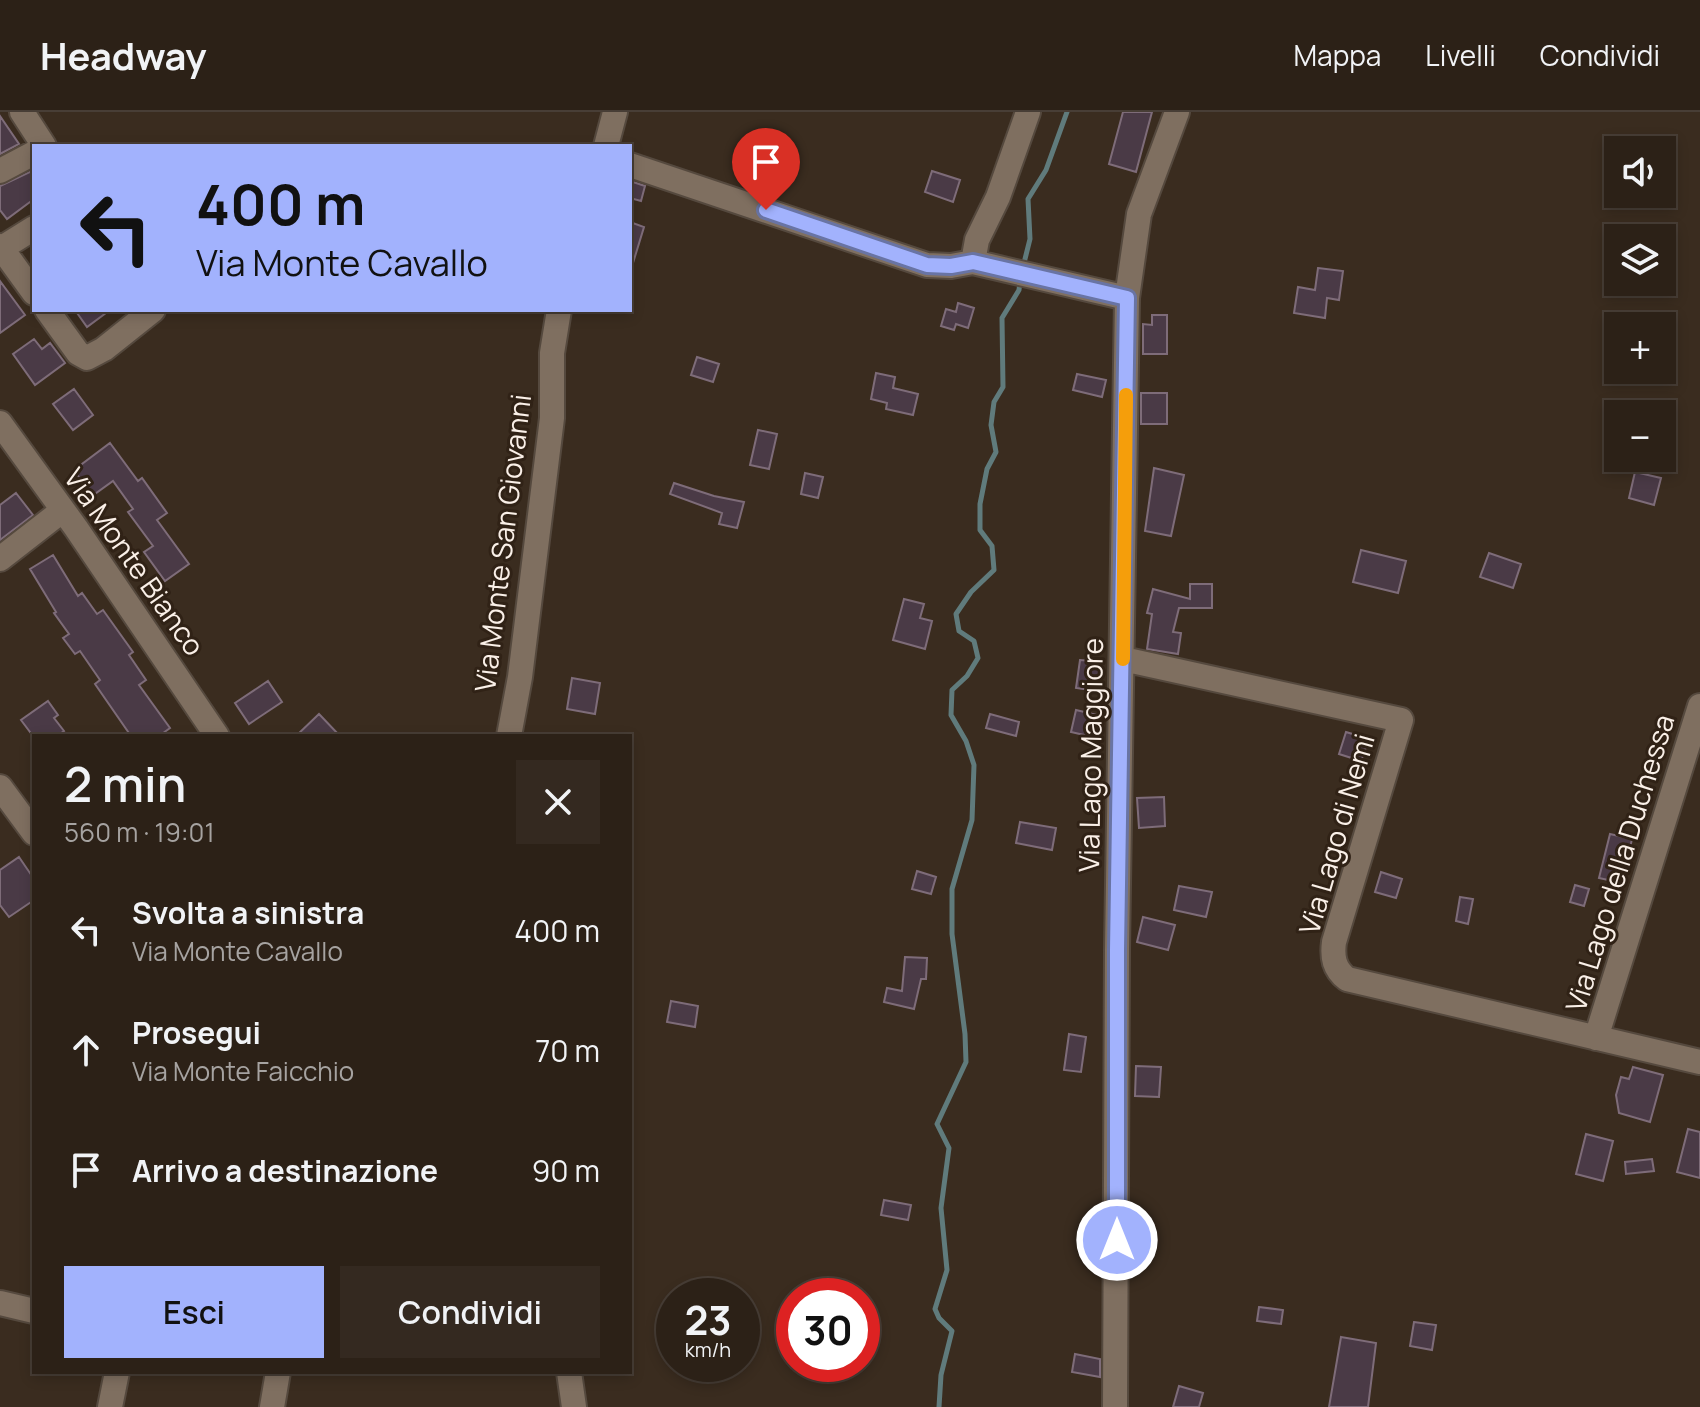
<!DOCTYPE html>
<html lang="it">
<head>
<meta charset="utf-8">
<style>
  body { margin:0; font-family:Manrope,sans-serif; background:#342920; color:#f1f3f6; height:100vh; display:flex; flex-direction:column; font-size:30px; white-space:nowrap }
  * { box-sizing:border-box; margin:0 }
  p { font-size:26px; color:#a6a3a1 }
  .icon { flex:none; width:44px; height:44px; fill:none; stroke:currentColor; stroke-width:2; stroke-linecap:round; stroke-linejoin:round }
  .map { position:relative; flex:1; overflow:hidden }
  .sheet { position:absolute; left:32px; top:622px; width:600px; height:640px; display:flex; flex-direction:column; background:#2c2117; border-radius:0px; box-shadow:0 4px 12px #0003,0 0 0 2px #483e36 }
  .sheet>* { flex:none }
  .guide { position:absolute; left:32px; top:32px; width:600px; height:168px; border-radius:0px; box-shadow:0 4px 12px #0003,0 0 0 2px #483e36; background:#a2b2fd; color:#111; overflow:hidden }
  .fabs { position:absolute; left:1604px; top:24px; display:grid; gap:16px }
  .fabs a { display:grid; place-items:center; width:72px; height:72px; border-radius:0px; background:#2c2117; box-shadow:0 4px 12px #0003,0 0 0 2px #483e36; font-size:40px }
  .speed { position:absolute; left:656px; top:1166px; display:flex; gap:16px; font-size:40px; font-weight:700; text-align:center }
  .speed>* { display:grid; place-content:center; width:104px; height:104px; border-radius:50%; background:#2c2117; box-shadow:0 4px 12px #0003,0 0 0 2px #483e36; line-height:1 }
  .speed small { font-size:20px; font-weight:400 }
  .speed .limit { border:12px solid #d22; background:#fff; color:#111 }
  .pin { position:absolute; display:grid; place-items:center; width:68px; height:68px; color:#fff; margin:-82px -34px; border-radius:50% 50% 50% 0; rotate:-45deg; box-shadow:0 0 8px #0007 }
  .pin .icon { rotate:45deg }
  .me { position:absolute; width:88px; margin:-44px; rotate:0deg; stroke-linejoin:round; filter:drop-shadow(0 0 6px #0008) }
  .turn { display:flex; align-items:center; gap:28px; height:168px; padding:0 32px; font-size:36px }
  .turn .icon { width:104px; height:104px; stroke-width:2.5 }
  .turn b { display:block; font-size:56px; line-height:68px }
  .round { display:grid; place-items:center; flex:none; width:84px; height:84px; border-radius:0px; background:#342920 }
  .overview { display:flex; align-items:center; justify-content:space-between; height:136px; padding:0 32px }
  h1 { font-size:48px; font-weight:600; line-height:60px }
  .primary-button { display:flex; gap:16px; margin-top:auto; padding:16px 32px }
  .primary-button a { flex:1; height:92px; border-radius:0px; background:#a2b2fd; color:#111; font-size:32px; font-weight:600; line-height:92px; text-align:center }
  .primary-button a+a { background:#342920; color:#f1f3f6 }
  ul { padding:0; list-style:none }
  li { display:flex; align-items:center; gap:24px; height:120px; padding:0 32px }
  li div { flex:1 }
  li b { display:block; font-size:30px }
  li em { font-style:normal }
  header { display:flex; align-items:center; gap:48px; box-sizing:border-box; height:112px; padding:0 40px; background:#2c2117; border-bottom:2px solid #483e36 }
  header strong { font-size:38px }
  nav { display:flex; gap:44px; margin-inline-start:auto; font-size:28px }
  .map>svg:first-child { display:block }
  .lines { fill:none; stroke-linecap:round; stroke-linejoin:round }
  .stream { stroke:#607b7c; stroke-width:5 }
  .building { fill:#4a3a46; stroke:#7e6c79; stroke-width:2 }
  .minor-casing { stroke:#55493e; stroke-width:28 }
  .minor { stroke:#7f6f60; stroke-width:24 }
  .route-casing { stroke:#6974a4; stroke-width:20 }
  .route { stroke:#a2b2fd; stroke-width:14 }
  .slow { stroke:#f59e0b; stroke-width:14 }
  .labels { text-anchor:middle; stroke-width:6; stroke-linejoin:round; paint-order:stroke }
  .street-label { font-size:28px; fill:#faf0e8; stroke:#302216 }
</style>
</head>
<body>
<header>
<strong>Headway</strong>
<nav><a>Mappa</a><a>Livelli</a><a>Condividi</a></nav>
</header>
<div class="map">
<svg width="1700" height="1295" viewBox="0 0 1700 1295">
  <rect width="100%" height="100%" fill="#3a2c1f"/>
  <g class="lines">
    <path class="stream" d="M1023 155 1030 127 1028 87 1046 58 1067 0
      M939 1295 941 1263 952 1219 939 1206 935 1197 947 1158 941 1096 949 1036 937 1012 966 950 965 922 952 822V777L972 708 974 653 966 629 951 603 952 578 967 564 978 546 974 529 959 519 956 502 971 480 994 458 992 434 980 418V392L987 357 996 340 991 313 994 290 1003 275 1002 206 1019 178 1020 169"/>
  </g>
  <path class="building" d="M1123 0H1152L1136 60 1109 52Z
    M0 4 19 32 0 42Z
    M34 58V87L7 107 0 98V74Z
    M932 59 960 68 953 90 925 80Z
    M630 69 645 74 641 89 630 86Z
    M630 110 644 115 633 151H630Z
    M1318 156 1343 159 1339 188 1327 186 1325 206 1294 201 1298 175 1315 178Z
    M0 169 25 203 0 221Z
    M958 191 974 196 968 216 956 212 954 218 941 214 946 197 956 200Z
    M75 198H110L87 215Z
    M1152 203H1167V242H1143V212L1152 213Z
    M34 227 42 237 50 231 65 251 35 273 13 242Z
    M697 245 719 252 713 270 691 263Z
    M876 261 895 265 893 276 918 282 913 303 886 297 887 291 871 287Z
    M1077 262 1106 268 1102 285 1073 278Z
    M74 277 93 303 73 318 53 292Z
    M1141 281H1167V312H1141Z
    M758 318 777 322 769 357 750 353Z
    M110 331 138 369 142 366 167 401 157 408 189 452 165 469 144 440 153 434 128 400 133 397 113 369 92 384 74 358Z
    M1154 356 1184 363 1171 424 1145 419Z
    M1635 360 1661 366 1654 393 1629 386Z
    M805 361 823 365 818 386 801 382Z
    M674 371 714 384 744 390 737 416 719 412 722 401 670 382Z
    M16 381 33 403 0 428V393Z
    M1361 438 1406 449 1398 481 1353 470Z
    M1489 441 1521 452 1513 476 1480 465Z
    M53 443 78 484 82 481 97 502 103 498 133 540 129 543 146 568 139 573 170 616 159 624H131L95 572 100 568 80 539 75 542 63 526 69 522 54 501 56 500 30 457Z
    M1190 472H1212V496H1179L1173 520 1181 521 1178 542 1147 537 1152 502 1147 501 1153 477 1190 487Z
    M904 487 924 492 920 506 932 509 925 537 893 528Z
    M1080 548 1102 550 1098 579 1076 576Z
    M572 566 600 571 595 602 567 597Z
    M268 569 282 590 249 612 235 591Z
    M48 589 58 603 54 606 64 619 57 624H33L21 608Z
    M1076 598 1097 603 1093 625 1071 620Z
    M319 602 340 624H296Z
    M990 602 1019 610 1016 624 986 616Z
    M1346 620 1369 627 1361 649 1339 642Z
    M1164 685 1165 714 1139 716 1137 686Z
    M1020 710 1056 716 1052 738 1016 731Z
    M1610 722 1632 727 1622 771 1599 766Z
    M19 745 34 767V788L9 805 0 793V758Z
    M917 759 936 765 931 782 912 777Z
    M1381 760 1402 767 1396 786 1375 780Z
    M1575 773 1589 777 1584 794 1570 790Z
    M1179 774 1212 780 1206 805 1174 798Z
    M1460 785 1473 787 1468 812 1456 809Z
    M1143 805 1175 813 1168 838 1137 830Z
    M905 845 927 846 926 867H921L914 897 884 890 887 876 902 879Z
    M671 889 698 894 695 915 667 910Z
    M1069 922 1086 925 1081 960 1064 958Z
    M1136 954 1161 955 1159 985 1135 984Z
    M1633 955 1663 963 1650 1010 1619 1001 1616 983 1621 965 1629 967Z
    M1688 1017 1700 1020V1066L1677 1060Z
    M1586 1022 1613 1029 1603 1069 1576 1062Z
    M1652 1047 1654 1059 1626 1062 1625 1050Z
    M884 1088 911 1093 908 1108 881 1103Z
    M1259 1195 1283 1198 1281 1212 1257 1209Z
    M1414 1210 1436 1213 1432 1238 1410 1234Z
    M1341 1225 1376 1231 1368 1295H1329Z
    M1075 1242 1100 1247V1265L1072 1260Z
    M1179 1274 1203 1281 1199 1295H1173Z"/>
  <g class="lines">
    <g class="minor-casing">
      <path id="minor" d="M22 0 44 34
        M1028 0 998 85 977 128 973 150 1127 186
        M606 34 615 0
        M630 53 927 153 951 154 973 150
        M0 59 34 41
        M0 134 34 181
        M2 136 34 116
        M47 198 78 241 87 246 104 237 153 198
        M0 311 76 416 217 624
        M0 447 63 398
        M1123 547 1401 608 1334 830C1332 845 1334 857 1347 867L1700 950
        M509 624 520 565 552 306V241L559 198
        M0 675 34 721
        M1596 926 1700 594
        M0 1191 34 1199
        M569 1260 574 1295
        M110 1295 117 1260
        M272 1295 278 1260
        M1115 1295 1117 838 1127 186 1139 102 1177 0"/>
    </g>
    <use href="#minor" class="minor"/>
  </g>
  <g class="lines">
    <g class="route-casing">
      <path id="route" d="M766 98 927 153 951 154 973 150 1127 186 1117 838V1128"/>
    </g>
    <use href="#route" class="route"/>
    <path class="slow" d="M1123 547 1126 283"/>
  </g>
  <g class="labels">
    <g class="street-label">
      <text transform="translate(503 431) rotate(-83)" y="10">Via Monte San Giovanni</text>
      <text transform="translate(134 450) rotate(55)" y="10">Via Monte Bianco</text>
      <text transform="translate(1091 643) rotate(-89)" y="10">Via Lago Maggiore</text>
      <text transform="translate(1337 722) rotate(-74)" y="10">Via Lago di Nemi</text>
      <text transform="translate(1620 751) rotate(-73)" y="10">Via Lago della Duchessa</text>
    </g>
  </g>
</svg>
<div class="fabs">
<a><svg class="icon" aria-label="sound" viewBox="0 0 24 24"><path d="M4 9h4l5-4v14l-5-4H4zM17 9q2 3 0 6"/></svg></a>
<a><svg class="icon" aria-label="layers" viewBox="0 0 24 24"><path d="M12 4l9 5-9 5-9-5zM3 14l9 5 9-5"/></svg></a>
<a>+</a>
<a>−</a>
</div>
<div class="speed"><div>23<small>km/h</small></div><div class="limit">30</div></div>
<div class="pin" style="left:766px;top:98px;background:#d93025"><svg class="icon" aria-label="arrive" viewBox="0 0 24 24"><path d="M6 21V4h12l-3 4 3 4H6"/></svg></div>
<svg class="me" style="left:1117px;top:1128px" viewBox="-20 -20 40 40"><circle r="17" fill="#a2b2fd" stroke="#fff" stroke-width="3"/><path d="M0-11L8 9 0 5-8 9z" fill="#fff"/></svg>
<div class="guide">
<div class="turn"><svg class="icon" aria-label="left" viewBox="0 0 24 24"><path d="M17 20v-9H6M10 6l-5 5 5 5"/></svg><div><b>400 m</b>Via Monte Cavallo</div></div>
</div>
<section class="sheet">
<div class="overview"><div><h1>2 min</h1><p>560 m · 19:01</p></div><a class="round"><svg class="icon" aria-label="close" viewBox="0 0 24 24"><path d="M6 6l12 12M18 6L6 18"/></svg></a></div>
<ul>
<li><svg class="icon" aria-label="left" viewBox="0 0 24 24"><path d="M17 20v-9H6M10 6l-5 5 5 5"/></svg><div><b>Svolta a sinistra</b><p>Via Monte Cavallo</p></div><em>400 m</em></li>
<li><svg class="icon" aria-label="ahead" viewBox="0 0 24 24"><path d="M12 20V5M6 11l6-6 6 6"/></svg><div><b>Prosegui</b><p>Via Monte Faicchio</p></div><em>70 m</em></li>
<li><svg class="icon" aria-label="arrive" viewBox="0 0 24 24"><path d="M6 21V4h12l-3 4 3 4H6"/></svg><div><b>Arrivo a destinazione</b></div><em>90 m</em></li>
</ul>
<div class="primary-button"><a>Esci</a><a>Condividi</a></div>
</section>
</div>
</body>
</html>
